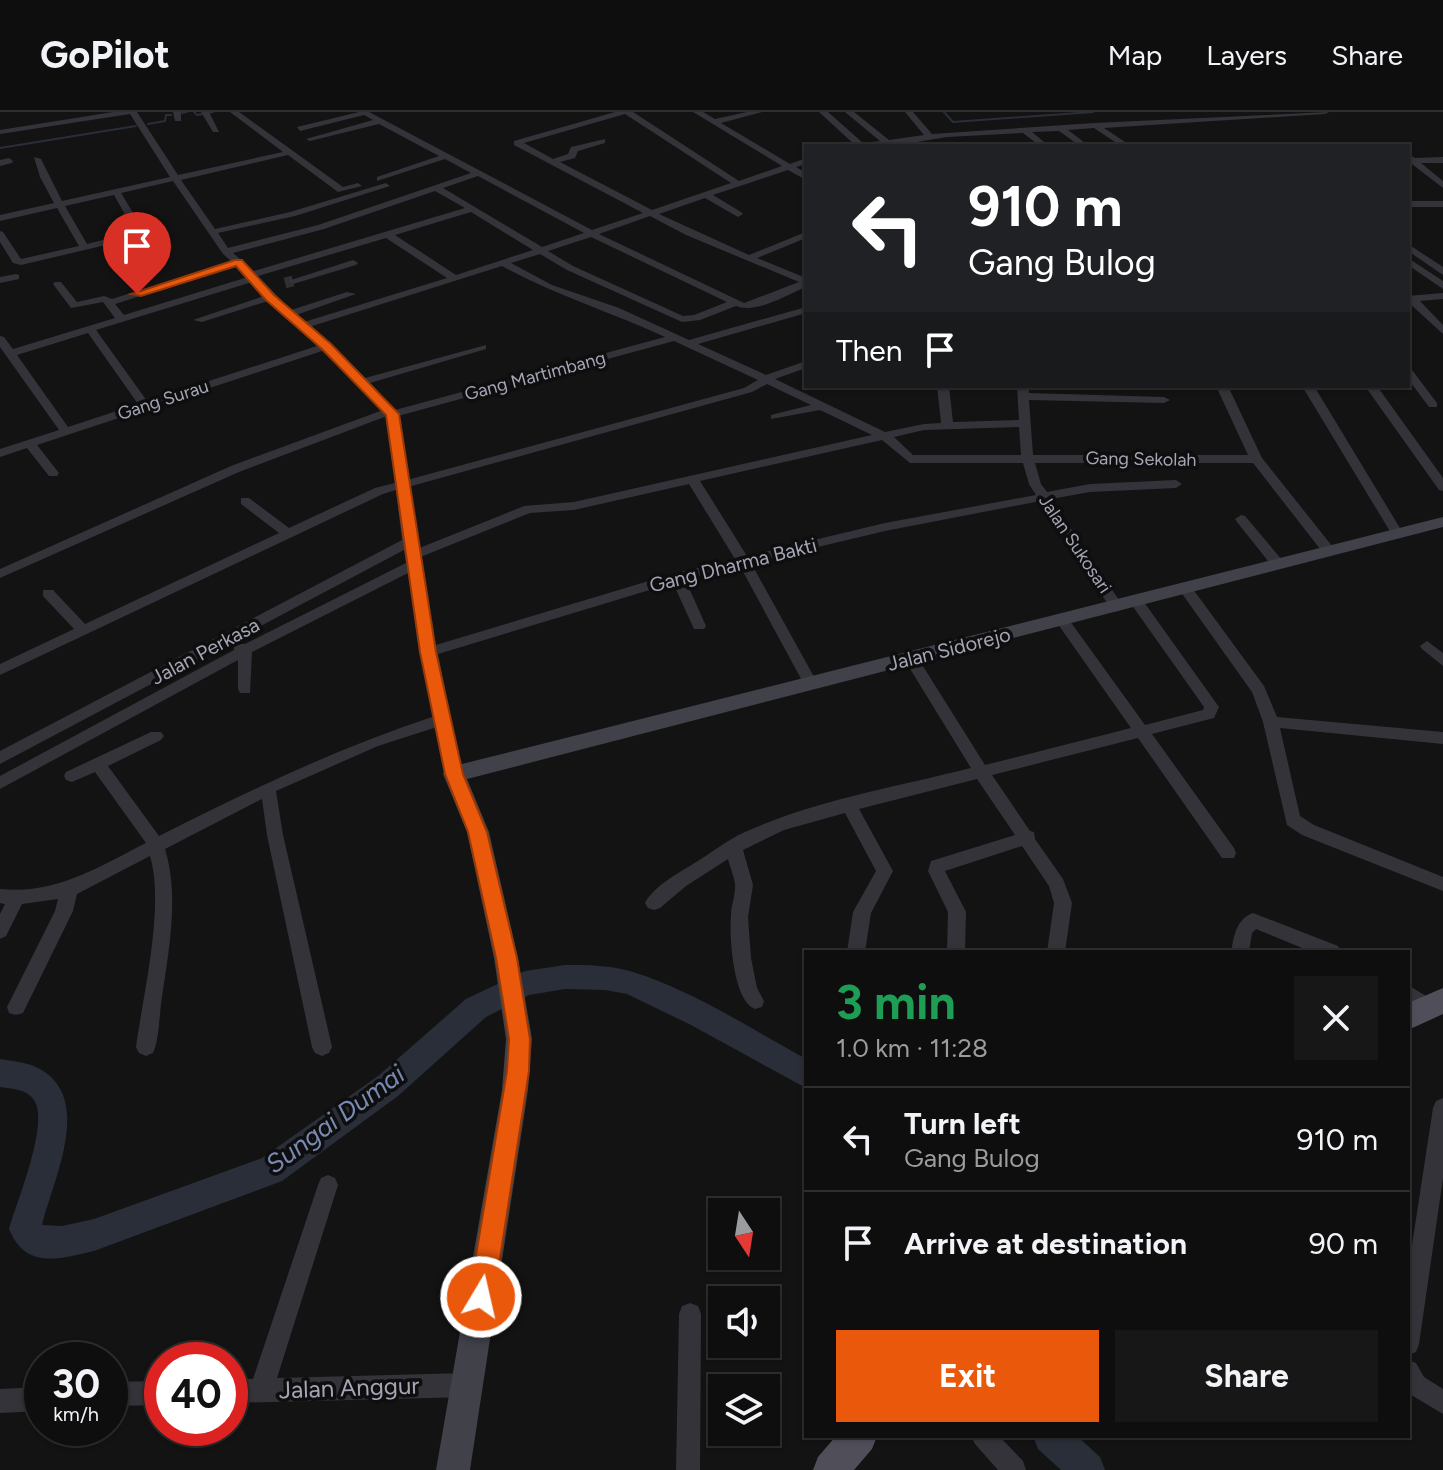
<!DOCTYPE html>
<html lang="en">
<head>
<meta charset="utf-8">
<style>
  body { margin:0; font-family:Figtree,sans-serif; background:#171718; color:#f1f3f6; height:100vh; display:flex; flex-direction:column; font-size:30px; white-space:nowrap }
  * { box-sizing:border-box; margin:0 }
  p { font-size:26px; color:#9b9c9e }
  .icon { flex:none; width:44px; height:44px; fill:none; stroke:currentColor; stroke-width:2; stroke-linecap:round; stroke-linejoin:round }
  .map { position:relative; flex:1; overflow:hidden }
  .sheet { position:absolute; left:804px; top:838px; width:606px; height:488px; display:flex; flex-direction:column; background:#0e0e0f; border-radius:0px; box-shadow:0 2px 6px #0004,0 0 0 2px #2e2e2f }
  .sheet>* { flex:none }
  .banner { position:absolute; left:804px; top:32px; width:606px; height:244px; border-radius:0px; box-shadow:0 2px 6px #0004,0 0 0 2px #2e2e2f; background:#202124; color:#fff; overflow:hidden }
  .needle { width:52px; rotate:168deg }
  .tools { position:absolute; left:708px; top:1086px; display:grid; gap:16px }
  .tools a { display:grid; place-items:center; width:72px; height:72px; border-radius:0px; background:#0e0e0f; box-shadow:0 2px 6px #0004,0 0 0 2px #2e2e2f; font-size:40px }
  .speed { position:absolute; left:24px; top:1230px; display:flex; gap:16px; font-size:40px; font-weight:700; text-align:center }
  .speed>* { display:grid; place-content:center; width:104px; height:104px; border-radius:50%; background:#0e0e0f; box-shadow:0 2px 6px #0004,0 0 0 2px #2e2e2f; line-height:1 }
  .speed small { font-size:20px; font-weight:400 }
  .speed .limit { border:12px solid #d22; background:#fff; color:#111 }
  .pin { position:absolute; display:grid; place-items:center; width:68px; height:68px; color:#fff; margin:-82px -34px; border-radius:50% 50% 50% 0; rotate:-45deg; box-shadow:0 0 8px #0007 }
  .pin .icon { rotate:45deg }
  .me { position:absolute; width:88px; margin:-44px; rotate:9deg; stroke-linejoin:round; filter:drop-shadow(0 0 6px #0008) }
  .turn { display:flex; align-items:center; gap:28px; height:168px; padding:0 32px; font-size:36px }
  .turn .icon { width:104px; height:104px; stroke-width:2.5 }
  .turn b { display:block; font-size:56px; line-height:68px }
  .then { display:flex; align-items:center; height:76px; padding:0 32px; background:#0003; gap:16px; font-size:30px }
  .round { display:grid; place-items:center; flex:none; width:84px; height:84px; border-radius:0px; background:#171718 }
  .summary { display:flex; align-items:center; justify-content:space-between; height:136px; padding:0 32px }
  h1 { font-size:48px; font-weight:700; line-height:60px; color:#1e9e55 }
  .cta { display:flex; gap:16px; margin-top:auto; padding:16px 32px }
  .cta a { flex:1; height:92px; border-radius:0px; background:#ea580c; color:#fff; font-size:32px; font-weight:700; line-height:92px; text-align:center }
  .cta a+a { background:#171718; color:#f1f3f6 }
  ul { padding:0; list-style:none }
  li { display:flex; align-items:center; gap:24px; height:104px; padding:0 32px; border-top:2px solid #2e2e2f }
  li div { flex:1 }
  li b { display:block; font-size:30px }
  li em { font-style:normal }
  header { display:flex; align-items:center; gap:48px; box-sizing:border-box; height:112px; padding:0 40px; background:#0e0e0f; border-bottom:2px solid #2e2e2f }
  header strong { font-size:38px }
  nav { display:flex; gap:44px; margin-inline-start:auto; font-size:28px }
  .map>svg:first-child { display:block }
  .lines { fill:none; stroke-linecap:round; stroke-linejoin:round }
  .stream { stroke:#292e38; stroke-width:2 }
  .river { fill:#292e38; fill-rule:evenodd }
  .street-tunnel { stroke:#303034; stroke-width:11; stroke-dasharray:11 5; stroke-linecap:butt }
  .street { fill:#343339; fill-rule:evenodd }
  .secondary { fill:#41414a; fill-rule:evenodd }
  .primary { fill:#504f59; fill-rule:evenodd }
  .route { fill:#ea580c; stroke:#983908; stroke-width:2 }
  .labels { text-anchor:middle; stroke-width:7; stroke-linejoin:round; paint-order:stroke }
  .far-street-label { font-size:18px; fill:#a4a5b5; stroke:#0e0e0f }
  .street-label { font-size:20px; fill:#a4a5b5; stroke:#0e0e0f }
  .near-street-label { font-size:24px; fill:#a4a5b5; stroke:#0e0e0f }
  .near-water-label { font-size:26px; font-style:italic; fill:#798ab2; stroke:#0e0e0f }
</style>
</head>
<body>
<header>
<strong>GoPilot</strong>
<nav><a>Map</a><a>Layers</a><a>Share</a></nav>
</header>
<div class="map">
<svg width="1443" height="1358" viewBox="0 0 1443 1358">
  <rect width="100%" height="100%" fill="#131314"/>
  <g class="lines">
    <path class="stream" d="M194 0 197 3 213 0
      M944 0 953 10 1093 0
      M182 1 187 0
      M148 12 165 9 166 3H171
      M0 36 136 14"/>
    <path class="river" d="M565 853C588 853 611 853 633 860 690 877 753 918 806 947V976L691 913 627 882 605 878 565 877 529 883 486 905 398 984 282 1069 94 1139C58 1147 26 1158 9 1117 16 1091 50 1011 34 988 27 977 12 977 0 975V947C12 949 25 950 36 955 96 983 53 1068 42 1113L62 1114 94 1107 262 1046 378 964 466 887 525 859Z
      M1033 1324H1077L1100 1345 1105 1358H1061L1038 1337Z"/>
    <path class="street-tunnel" d="M285 171 293 169"/>
    <path class="street" d="M113 0H137L178 63 283 40 230 0H239L343 75 358 71 362 74 338 80 288 43 181 68 215 117 290 100 386 71 390 74 295 104 218 121 228 136 318 113 471 61 445 47 377 69V65L439 44 379 12 310 29 306 27 373 8 364 3 300 19 297 15 359 0H369L592 118 643 101 514 33V29L615 0H633L739 69 782 54 693 0H703L715 7 747 0H762L721 11 790 52 806 46V52L796 55 806 61V68L788 58 713 83 741 100 743 102 738 105 705 86 659 102 749 143 806 120V126L757 146 806 166V175C786 183 757 202 736 194L700 208 682 210 567 158 540 142 511 151 552 173 619 196 689 228 806 195V201L698 232 766 263 806 249V256L775 267 885 320 924 312 941 311 937 274H949L953 310 1019 308 1017 274H1029V281L1164 285 1170 288 1164 291 1029 288 1033 343H1248L1216 274H1228L1262 346 1336 439 1329 443 1324 442 1253 351H1035L1041 372 1047 380 1090 372 1176 368 1182 372 1176 376 1090 380 1051 387 1121 491 1123 494 1121 497H1111L1040 389 885 419 751 451 818 572 811 577 806 576 740 454 685 467 706 514 704 517H694L673 471 438 542 462 662 460 666H448L446 662 437 615 378 634 276 679 283 723 332 935 329 941 322 944 315 941 312 935 267 723 262 687 165 737C180 786 168 842 161 892 159 908 159 927 153 941L146 944 139 941 136 935C143 883 165 794 150 744L77 782 73 799 23 901 16 903 9 901 7 895 55 799 58 787 22 792 6 824 0 827V802L5 792 0 791V777C56 783 98 755 146 731L95 660 72 670 66 668 64 664 66 660 151 620H161L164 624 161 628 108 654 159 724C250 678 338 636 435 604L408 461 252 540 250 581H240L238 577V548L0 677V664L234 538V532H245L406 451 404 438 0 652V639L402 428 396 378 383 382 0 563V552L74 517 43 484V478H53L85 512 279 421 241 392V386H249L289 416 375 376 395 371 387 304 239 360 0 466V457L231 354 383 298 322 239 37 333 59 361 57 364H49L27 336 0 345V337L59 318 0 235V224L4 225 13 237 115 206 103 190 71 196 53 172 55 170H61L77 190 104 184 112 187 231 149 223 142 173 69 121 81 146 122 144 124 21 153 13 151 0 130V119L3 120 21 147 79 134 57 96 0 109V103L54 91 40 65 34 45 41 47 62 89 170 65 130 2 0 22V18ZM625 2 731 71 652 98 560 50 575 46 578 39 605 31V27L571 35 568 42 553 47 524 31ZM478 64 584 121 542 135 443 76ZM435 79 465 96 254 159 233 141 324 117ZM114 83 135 120 87 132 65 94ZM471 100 533 138 456 163 395 123ZM650 104 686 123 799 170 744 191 599 122ZM591 125 727 190 694 203 683 204 573 154 548 139ZM386 126 447 166 304 210 296 203 356 182 347 180 291 198 258 164ZM236 154 248 165 124 203 115 192ZM502 154C555 183 611 200 665 225L395 298 370 271 486 237V233L365 266 309 215ZM252 170 264 184 193 208 202 210 268 189 317 234 147 289 96 218ZM88 221 138 292 68 315 17 243ZM674 229 758 268 744 276 407 368 398 304ZM767 272 811 293 771 303V307L820 298 872 323 574 390 524 394 417 437 408 375 752 280ZM1019 315 1021 343H913L894 325 924 318ZM882 328 910 351H1023L1029 372 1036 383 885 411 747 444 700 369ZM689 372 735 447 672 462 436 533 418 446 530 401 574 398Z
      M173 0H181V9H175Z
      M201 0H209L219 20H213Z
      M819 0H828L863 31 880 29 845 0H854L889 28 924 23 905 0H913L932 22 1094 11 1329 0 1325 2 1104 16 1131 34H1121L1094 16 1068 18 1089 34H1080L1059 19 1032 20 1049 34H1040L1023 21 947 25 893 34H856Z
      M1359 32H1392L1396 34H1355Z
      M1408 42 1415 46 1443 45V51H1421L1443 69V76L1408 49Z
      M9 46 13 49 12 51 0 54V48Z
      M1408 89H1443V95H1408Z
      M1408 132 1443 155V163L1408 139Z
      M1408 146 1443 169V177L1408 153Z
      M353 148 358 151 356 153 293 172 288 169Z
      M16 162 19 163V167L0 171V165Z
      M1443 181V187L1420 189 1443 213V222L1408 190V184Z
      M1408 257 1412 258 1437 291V295H1429L1408 267Z
      M1302 274H1314L1403 421 1402 424 1397 425 1391 421Z
      M1365 274H1377L1443 366V379L1439 378Z
      M1241 403 1245 404 1282 448V454H1272L1237 410 1235 407Z
      M1185 472 1190 473 1264 574 1277 605 1443 620V632L1280 616 1300 704 1314 713 1443 765V779L1302 723 1287 713 1263 610 1252 580 1178 476Z
      M1136 484 1141 486 1219 595 1214 606 1152 622 1234 736 1236 741 1234 746H1222L1138 626 992 663 1030 719 1034 720 1035 727 1063 767 1072 791 1065 840H1047L1054 791 1049 774 1022 734 945 759 966 800 965 840H947L948 800 928 759 931 749 1015 723 977 667 859 697 893 759 871 801 865 840H847L853 800 876 759 845 701 784 718 743 738 753 773 748 805 751 846 757 876 764 889 762 895 755 897C733 889 729 824 731 803 731 793 736 782 735 772 734 764 730 755 728 747L686 774 660 796 654 798 648 796 645 791C654 774 677 762 693 752 710 742 727 728 745 720 816 688 896 675 971 656L904 547 906 543H916L985 653 1131 616 1055 508 1062 503 1067 505 1145 613 1203 598 1204 595 1129 489Z
      M1427 529 1443 541V554L1422 537 1420 534Z
      M1253 801 1338 834 1341 840H1312L1256 817 1252 821 1249 840H1231C1234 824 1236 807 1253 801Z
      M1408 873 1434 889 1436 895 1434 901 1427 903 1408 892Z
      M1443 986V1066L1419 1232 1416 1240 1408 1243V1159L1433 996 1436 989Z
      M328 1063 335 1066 338 1073 277 1266 467 1261 475 1265 479 1273 475 1281 467 1285 230 1291V1267H253L318 1073 321 1066Z
      M690 1191 698 1194 701 1202 700 1358H676L679 1202 682 1194Z
      M1408 1248 1416 1251 1424 1265 1443 1277V1302L1408 1281Z
      M162 1269V1293L110 1294V1270Z
      M42 1275V1299L0 1301V1277Z
      M971 1324H999L1023 1349 1026 1358H998L975 1332Z"/>
    <path class="secondary" d="M1443 405V415L467 667 489 720 518 846 532 927 528 978 470 1358H436L502 978 506 927 494 846 467 720 443 662 446 656Z"/>
    <path class="primary" d="M1443 876V902L1408 918V891Z
      M836 1324H877L872 1337 854 1358H813L818 1345Z"/>
  </g>
  <path class="route" d="M235 148H242L274 183 331 232 399 302 436 540 463 662 487 720 517 846 530 927 529 959 494 1185 490 1193 481 1197 473 1193 469 1185 507 959 509 927 496 846 468 720 445 662 420 540 386 303 322 237 266 188 236 154 141 184 131 182Z"/>
  <g class="labels">
    <g class="far-street-label">
      <text transform="translate(535 264) rotate(-15)" y="6">Gang Martimbang</text>
      <text transform="translate(163 288) rotate(-18)" y="6">Gang Surau</text>
      <text transform="translate(1141 347) rotate(1)" y="6">Gang Sekolah</text>
      <text transform="translate(1075 432) rotate(56)" y="6">Jalan Sukosari</text>
    </g>
    <g class="street-label">
      <text transform="translate(733 453) rotate(-14)" y="7">Gang Dharma Bakti</text>
      <text transform="translate(949 537) rotate(-14)" y="7">Jalan Sidorejo</text>
      <text transform="translate(205 539) rotate(-28)" y="7">Jalan Perkasa</text>
    </g>
    <g class="near-street-label">
      <text transform="translate(349 1276) rotate(-2)" y="8">Jalan Anggur</text>
    </g>
    <g class="near-water-label">
      <text transform="translate(335 1007) rotate(-36)" y="9">Sungai Dumai</text>
    </g>
  </g>
</svg>
<div class="tools">
<a><svg class="needle" viewBox="-14 -14 28 28"><path d="M0-13l5 13h-10z" fill="#e53935"/><path d="M0 13l5-13h-10z" fill="#9b9c9e"/></svg></a>
<a><svg class="icon" aria-label="sound" viewBox="0 0 24 24"><path d="M4 9h4l5-4v14l-5-4H4zM17 9q2 3 0 6"/></svg></a>
<a><svg class="icon" aria-label="layers" viewBox="0 0 24 24"><path d="M12 4l9 5-9 5-9-5zM3 14l9 5 9-5"/></svg></a>
</div>
<div class="speed"><div>30<small>km/h</small></div><div class="limit">40</div></div>
<div class="pin" style="left:137px;top:182px;background:#d93025"><svg class="icon" aria-label="arrive" viewBox="0 0 24 24"><path d="M6 21V4h12l-3 4 3 4H6"/></svg></div>
<svg class="me" style="left:481px;top:1185px" viewBox="-20 -20 40 40"><circle r="17" fill="#ea580c" stroke="#fff" stroke-width="3"/><path d="M0-11L8 9 0 5-8 9z" fill="#fff"/></svg>
<div class="banner">
<div class="turn"><svg class="icon" aria-label="left" viewBox="0 0 24 24"><path d="M17 20v-9H6M10 6l-5 5 5 5"/></svg><div><b>910 m</b>Gang Bulog</div></div>
<div class="then">Then<svg class="icon" aria-label="arrive" viewBox="0 0 24 24"><path d="M6 21V4h12l-3 4 3 4H6"/></svg></div>
</div>
<section class="sheet">
<div class="summary"><div><h1>3 min</h1><p>1.0 km · 11:28</p></div><a class="round"><svg class="icon" aria-label="close" viewBox="0 0 24 24"><path d="M6 6l12 12M18 6L6 18"/></svg></a></div>
<ul>
<li><svg class="icon" aria-label="left" viewBox="0 0 24 24"><path d="M17 20v-9H6M10 6l-5 5 5 5"/></svg><div><b>Turn left</b><p>Gang Bulog</p></div><em>910 m</em></li>
<li><svg class="icon" aria-label="arrive" viewBox="0 0 24 24"><path d="M6 21V4h12l-3 4 3 4H6"/></svg><div><b>Arrive at destination</b></div><em>90 m</em></li>
</ul>
<div class="cta"><a>Exit</a><a>Share</a></div>
</section>
</div>
</body>
</html>
